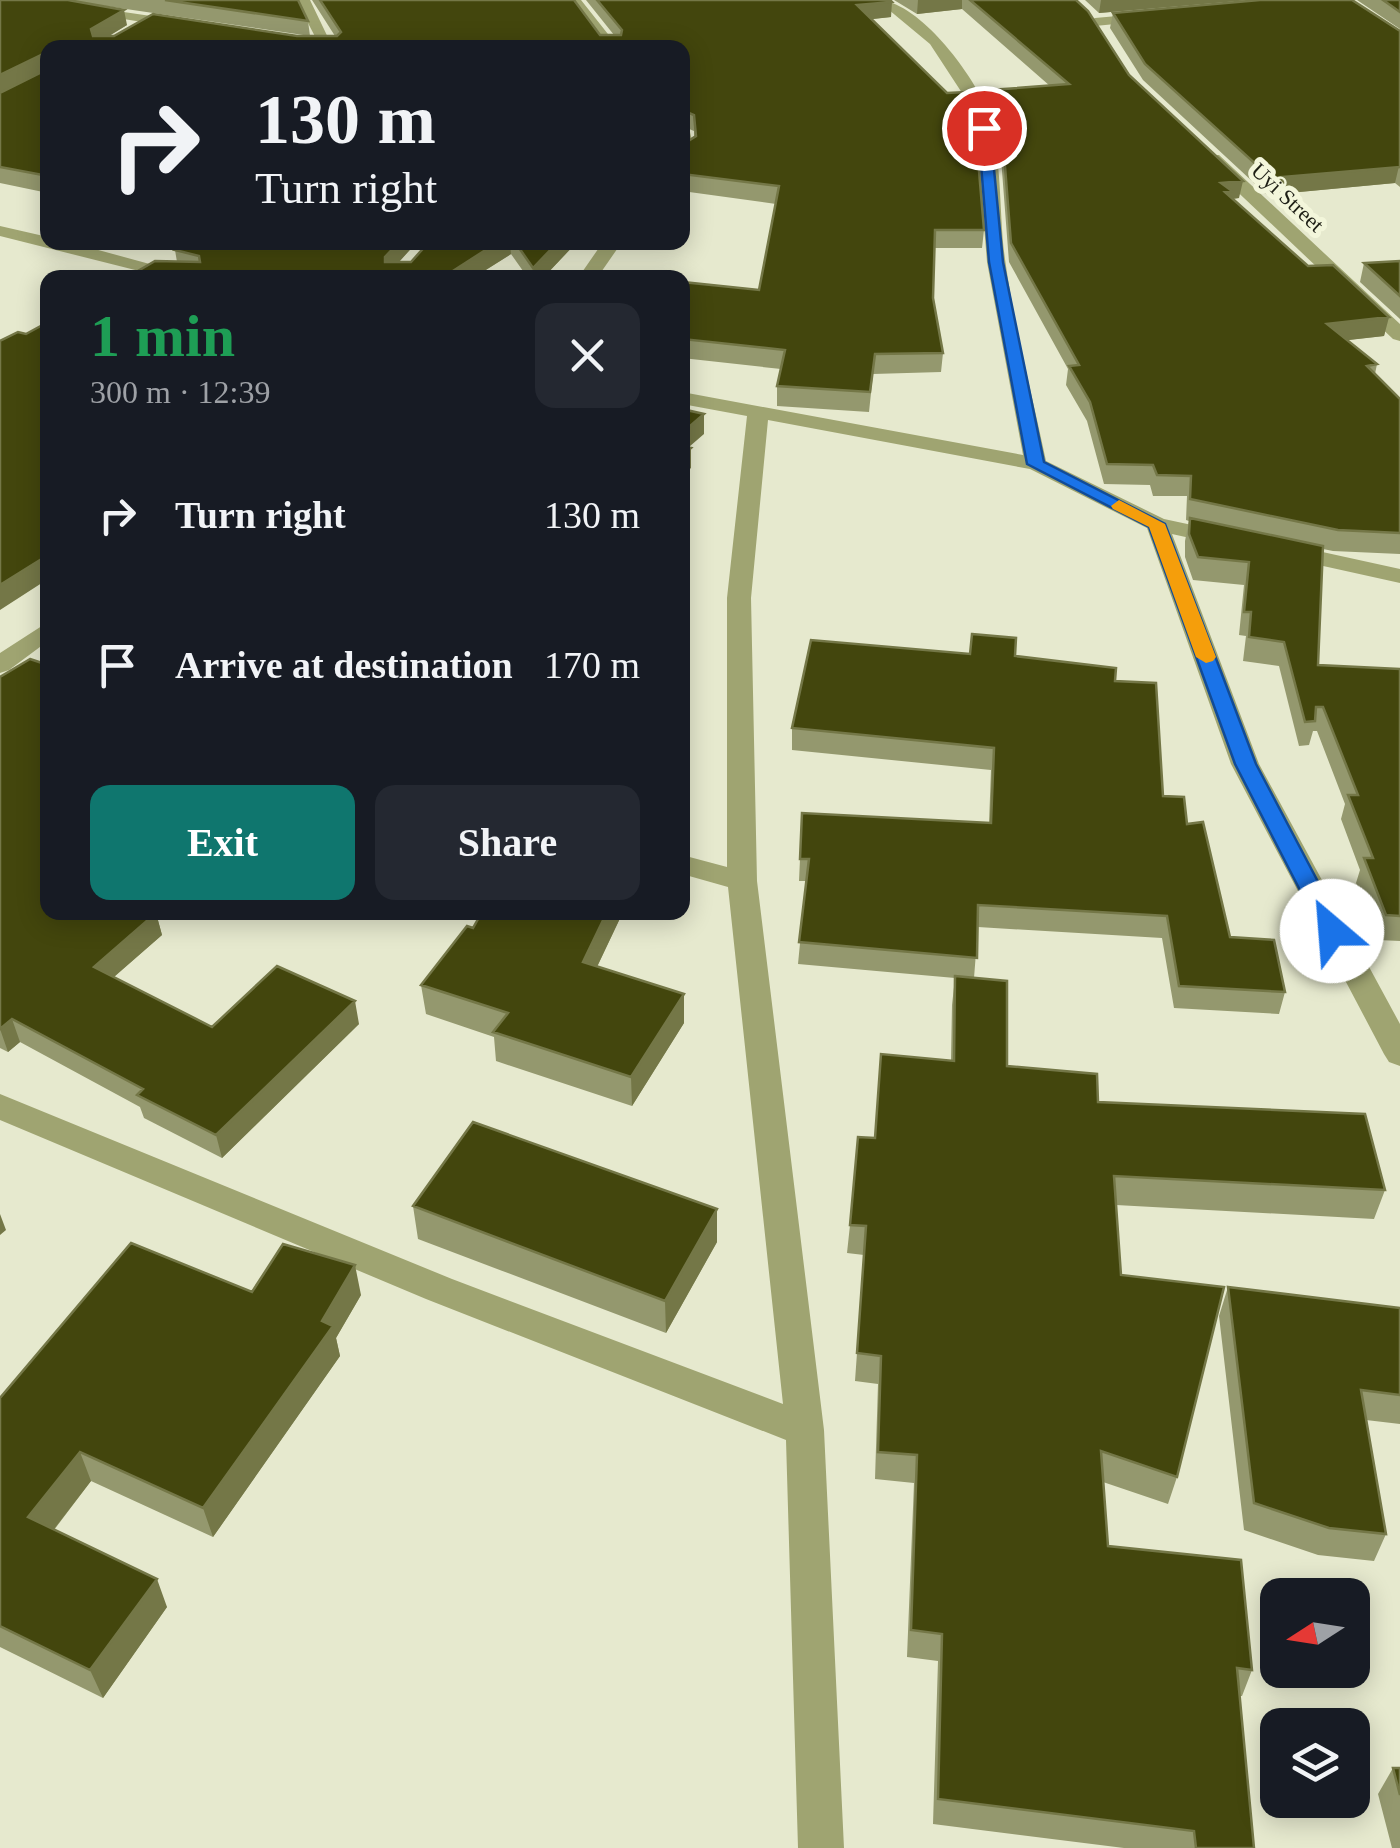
<!DOCTYPE html>
<html lang="en">
<head>
<meta charset="utf-8">
<style>
  body { margin:0; font-family:"Times New Roman",serif; background:#242831; color:#f1f3f6; height:100vh; display:flex; flex-direction:column; font-size:38px; white-space:nowrap }
  * { box-sizing:border-box; margin:0 }
  p { font-size:32px; color:#9ea1a6 }
  .icon { flex:none; width:55px; height:55px; fill:none; stroke:currentColor; stroke-width:2; stroke-linecap:round; stroke-linejoin:round }
  .map { position:relative; flex:1; overflow:hidden }
  .sheet { position:absolute; left:40px; top:270px; width:650px; height:650px; display:flex; flex-direction:column; background:#171b24; border-radius:20px; box-shadow:0 5px 25px #0003 }
  .sheet>* { flex:none }
  .guide { position:absolute; left:40px; top:40px; width:650px; height:210px; border-radius:20px; box-shadow:0 5px 25px #0003; background:#171b24; color:#f1f3f6; overflow:hidden }
  .needle { width:65px; rotate:258deg }
  .fabs { position:absolute; left:1260px; top:1578px; display:grid; gap:20px }
  .fabs a { display:grid; place-items:center; width:110px; height:110px; border-radius:20px; background:#171b24; box-shadow:0 5px 25px #0003; font-size:50px }
  .pin { position:absolute; display:grid; place-items:center; width:85px; height:85px; color:#fff; margin:-42px; border:5px solid #fff; border-radius:50%; box-shadow:0 2px 10px #0007 }
  .me { position:absolute; width:110px; margin:-55px; rotate:333deg; stroke-linejoin:round; filter:drop-shadow(0 0 8px #0008) }
  .turn { display:flex; align-items:center; gap:35px; height:210px; padding:0 50px; font-size:45px }
  .turn .icon { width:130px; height:130px; stroke-width:2.5 }
  .turn b { display:block; font-size:70px; line-height:85px }
  .round { display:grid; place-items:center; flex:none; width:105px; height:105px; border-radius:20px; background:#242831 }
  .summary { display:flex; align-items:center; justify-content:space-between; height:170px; padding:0 50px }
  h1 { font-size:60px; font-weight:700; line-height:75px; color:#1e9e55 }
  .cta { display:flex; gap:20px; margin-top:auto; padding:20px 50px }
  .cta a { flex:1; height:115px; border-radius:20px; background:#0f766e; color:#fff; font-size:40px; font-weight:700; line-height:115px; text-align:center }
  .cta a+a { background:#242831; color:#f1f3f6 }
  ul { padding:0; list-style:none }
  li { display:flex; align-items:center; gap:30px; height:150px; padding:0 50px }
  li div { flex:1 }
  li b { display:block; font-size:38px }
  li em { font-style:normal }
  .map>svg:first-child { display:block }
  .lines { fill:none; stroke-linecap:round; stroke-linejoin:round }
  .minor { fill:#9fa471; fill-rule:evenodd }
  .wall { fill:#94986e; fill-rule:evenodd }
  .shaded-wall { fill:#747747 }
  .building { fill:#43460d; stroke:#747747; stroke-width:2.5 }
  .route { fill:#1a73e8; stroke:#114b97; stroke-width:2.5 }
  .slow { fill:#f59e0b }
  .labels { text-anchor:middle; stroke-width:10; stroke-linejoin:round; paint-order:stroke }
  .far-street-label { font-size:22px; fill:#1d1e15; stroke:#f3f6db }
</style>
</head>
<body>
<div class="map">
<svg width="1400" height="1848" viewBox="0 0 1400 1848">
  <rect width="100%" height="100%" fill="#e6e9ce"/>
  <g class="lines">
    <path class="minor" d="M7 0H42L185 21 192 25 185 29Z
      M296 0H310L333 48H321Z
      M567 0H581L619 48H604Z
      M877 0C916 0 967 67 983 101 1004 148 998 209 1005 259 1014 326 1032 394 1046 461L1164 519 1234 534 1238 539 1226 546 1172 534 1259 764 1400 1024V1066L1389 1062 1384 1054 1231 764 1147 528 1030 469 768 420 751 598 757 881 824 1430 844 1848H798L786 1440 426 1299 0 1120V1094L452 1279 783 1404 728 887 682 874V855L727 867V598L747 416 682 404V392L1023 455 987 262 976 128 966 99 930 44Z
      M1151 13 1158 17 1156 20 1095 26 1088 22 1095 18Z
      M682 127 690 132 694 150 682 159Z
      M1207 155H1219L1400 324V341L1393 339 1207 163Z
      M0 226 48 237V242H69L201 278H167L0 236Z
      M603 242H622L597 278H578Z
      M1286 544 1400 569V583L1278 556 1274 551 1278 546Z
      M48 622V641L9 670 0 673V653Z"/>
  </g>
  <path class="wall" d="M0 0H298L308 21 310 36H335L312 0H574L600 35H614L586 0H890L891 17 871 19 984 230 982 248H934L933 298 943 353 941 372 873 374 869 412 777 406V386L781 369 682 358V282L759 290 776 204 682 191V145L694 137V131L682 126V48H48V193L0 183ZM78 2 310 36H109L127 25Z
    M894 0H1076L1129 75 1239 198 1232 199 1308 266 1389 317 1384 336 1347 340 1377 364 1375 374 1400 399V554L1333 551 1323 549 1318 665 1400 669V941L1378 940 1356 883 1360 870 1341 819 1345 804 1317 731H1313L1309 745 1299 746 1279 666 1243 661 1246 636 1239 635 1244 585 1193 580 1185 557V541L1189 521 1186 520 1187 496H1153L1150 485 1104 484 1087 421 1066 385 1068 369 1009 262 1001 158 989 106 991 90 1050 86 962 9 917 14Z
    M1085 0H1249L1099 13Z
    M1357 0H1400V29Z
    M1113 13 1400 30V187L1395 183 1267 195 1143 80 1110 28Z
    M417 242 399 262H411L429 242H577L543 278H528L511 254 473 278 177 262 175 250 180 247 162 243Z
    M1400 261V319L1360 282 1364 263Z
    M970 654 1015 656 1115 681 1163 796 1187 824 1230 937 1285 992 1279 1014 1174 1008 1162 938 978 927 974 978 1007 1066 1098 1102 1385 1190 1374 1219 1116 1205 1121 1275 1177 1477 1168 1504 1103 1482 1108 1546 1252 1670 1242 1696H1239L1254 1848H1124L933 1824 938 1661 907 1657 914 1483 875 1479 878 1384 855 1381 864 1255 847 1253 850 1225 875 1138 951 1061 952 1005 955 978 798 964 806 881H799L800 859 989 823 991 770 792 750V728Z
    M0 677 48 912 156 913 162 935 114 977 212 1027 359 1024 222 1158 144 1118 140 1107 20 1042 8 1052 0 1048Z
    M482 912H623L597 967 684 994V1023L632 1106 496 1061 494 1037 426 1014 421 985 473 928Z
    M413 1206 717 1209V1242L666 1333 418 1239Z
    M1228 1287 1400 1308V1424L1366 1420 1386 1534 1374 1561 1318 1555 1244 1530 1219 1316Z
    M361 1295 336 1338 340 1356 213 1537 91 1481 54 1530 167 1607 103 1698 0 1647V1398Z
    M1393 1768H1400V1848H1392L1378 1794Z"/>
  <path class="shaded-wall" d="M918 0H962V9L917 14Z
    M1101 0H1249L1099 13Z
    M892 2 891 17 856 21 857 5Z
    M124 10 127 25 94 45 91 29Z
    M43 54 46 70 0 93V75Z
    M1399 166 1395 183 1267 195 1271 178Z
    M1243 181 1239 198 1231 199 1229 209 1221 183Z
    M399 242H417L387 275 385 257Z
    M498 242H510L511 254 473 278H442Z
    M558 242H577L543 278H534L533 268Z
    M1389 317 1384 336 1323 343 1327 324Z
    M704 414V434L682 453V433Z
    M691 448V468L682 476V456Z
    M48 555V579L0 610V585Z
    M607 912H623L585 992 583 962Z
    M156 913 162 935 100 989 94 967Z
    M684 994V1023L632 1106 631 1077Z
    M355 1001 359 1024 222 1158 216 1135Z
    M12 1019 20 1042 8 1052 0 1029Z
    M717 1209V1242L666 1333 665 1301Z
    M0 1214 6 1230 0 1235Z
    M355 1265 361 1295 336 1338 340 1356 213 1537 203 1508 322 1321Z
    M80 1452 91 1481 41 1546 28 1517Z
    M157 1579 167 1607 103 1698 90 1670Z"/>
  <path class="building" d="M0 0H68L124 10 91 29 93 36H114L153 14 297 36H337L341 32 320 0H574L600 35H621L622 30 597 0H890L892 2 857 5 947 93 967 92 974 112 984 230H935L933 298 943 353 875 354 870 392 777 386 785 350 682 339V282L759 290 779 186 682 174V145L696 136 694 115 682 110V48H48V176L0 167V93L46 70 47 55 43 54 0 75Z
    M165 0H298L308 21Z
    M970 0H1076L1088 11 1129 75 1243 181 1221 183 1232 191 1225 192 1308 266 1333 265 1389 317 1327 324 1377 364 1367 366 1400 399V533L1338 530 1190 499 1191 476 1157 475 1153 465 1107 464 1090 402 1069 366 1079 365 1011 243 1003 141 991 90 1069 84Z
    M1260 0H1352L1400 31V167L1271 178 1145 64 1113 13Z
    M1383 0H1400V12Z
    M188 242H399L385 257V262H411L429 242H498L442 278H126L155 261 200 262 199 256 175 250Z
    M515 242H558L533 268Z
    M1400 261V296L1364 263Z
    M48 322V555L0 585V341L18 332 26 334Z
    M682 409 704 414 682 433Z
    M682 446 691 448 682 456Z
    M1190 518 1323 546 1318 665 1400 669V916L1386 915 1364 858H1373L1348 795H1358L1323 707H1316L1315 721 1305 722 1284 642 1249 637 1251 612H1244L1249 562 1198 557 1189 534Z
    M972 634 1016 638 1015 656 1116 668 1115 681 1156 683 1163 796 1184 797 1187 824 1203 822 1230 937 1274 940 1285 992 1179 986 1167 916 978 905 977 958 799 942 809 859H800L802 813 991 823 994 748 792 728 811 640 970 654Z
    M30 659 48 665V912L156 913 94 967 212 1027 277 966 355 1001 216 1135 137 1095 143 1089 12 1019 0 1029V677Z
    M482 912H607L583 962 684 994 631 1077 493 1032 508 1013 421 985 467 926 473 928Z
    M955 976 1007 981V1066L1097 1074 1098 1102 1365 1114 1385 1190 1114 1176 1121 1275 1224 1287 1177 1477 1101 1451 1108 1546 1241 1560 1252 1670 1237 1668 1254 1848H1196L1194 1831 938 1799 942 1634 911 1630 917 1455 878 1452 881 1356 857 1353 866 1226 850 1225 858 1137 875 1138 881 1054 954 1061Z
    M473 1122 717 1209 665 1301 413 1206Z
    M131 1243 252 1292 283 1244 355 1265 322 1321 333 1326 203 1508 80 1452 28 1517 157 1579 90 1670 0 1626V1398Z
    M1228 1287 1400 1308V1395L1361 1390 1386 1534 1329 1528 1254 1503Z
    M1393 1768H1400V1795Z"/>
  <path class="route" d="M984 124 990 128 1003 262 1044 462 1165 524 1256 764 1344 931 1340 936 1332 939 1321 931 1235 764 1149 527 1027 464 989 262 978 128Z"/>
  <path class="slow" d="M1119 500 1165 524 1216 657 1213 661 1206 663 1196 657 1149 527 1113 509 1111 506Z"/>
  <g class="labels">
    <g class="far-street-label">
      <text transform="translate(1288 197) rotate(43)" y="8">Uyi Street</text>
    </g>
  </g>
</svg>
<div class="fabs">
<a><svg class="needle" viewBox="-14 -14 28 28"><path d="M0-13l5 13h-10z" fill="#e53935"/><path d="M0 13l5-13h-10z" fill="#9ea1a6"/></svg></a>
<a><svg class="icon" aria-label="layers" viewBox="0 0 24 24"><path d="M12 4l9 5-9 5-9-5zM3 14l9 5 9-5"/></svg></a>
</div>
<div class="pin" style="left:984px;top:128px;background:#d93025"><svg class="icon" aria-label="arrive" viewBox="0 0 24 24"><path d="M6 21V4h12l-3 4 3 4H6"/></svg></div>
<svg class="me" style="left:1332px;top:931px" viewBox="-20 -20 40 40"><circle r="19" fill="#fff"/><path d="M0-13L10 11 0 6-10 11z" fill="#1a73e8"/></svg>
<div class="guide">
<div class="turn"><svg class="icon" aria-label="right" viewBox="0 0 24 24"><path d="M7 20v-9h11M14 6l5 5-5 5"/></svg><div><b>130 m</b>Turn right</div></div>
</div>
<section class="sheet">
<div class="summary"><div><h1>1 min</h1><p>300 m · 12:39</p></div><a class="round"><svg class="icon" aria-label="close" viewBox="0 0 24 24"><path d="M6 6l12 12M18 6L6 18"/></svg></a></div>
<ul>
<li><svg class="icon" aria-label="right" viewBox="0 0 24 24"><path d="M7 20v-9h11M14 6l5 5-5 5"/></svg><div><b>Turn right</b></div><em>130 m</em></li>
<li><svg class="icon" aria-label="arrive" viewBox="0 0 24 24"><path d="M6 21V4h12l-3 4 3 4H6"/></svg><div><b>Arrive at destination</b></div><em>170 m</em></li>
</ul>
<div class="cta"><a>Exit</a><a>Share</a></div>
</section>
</div>
</body>
</html>
